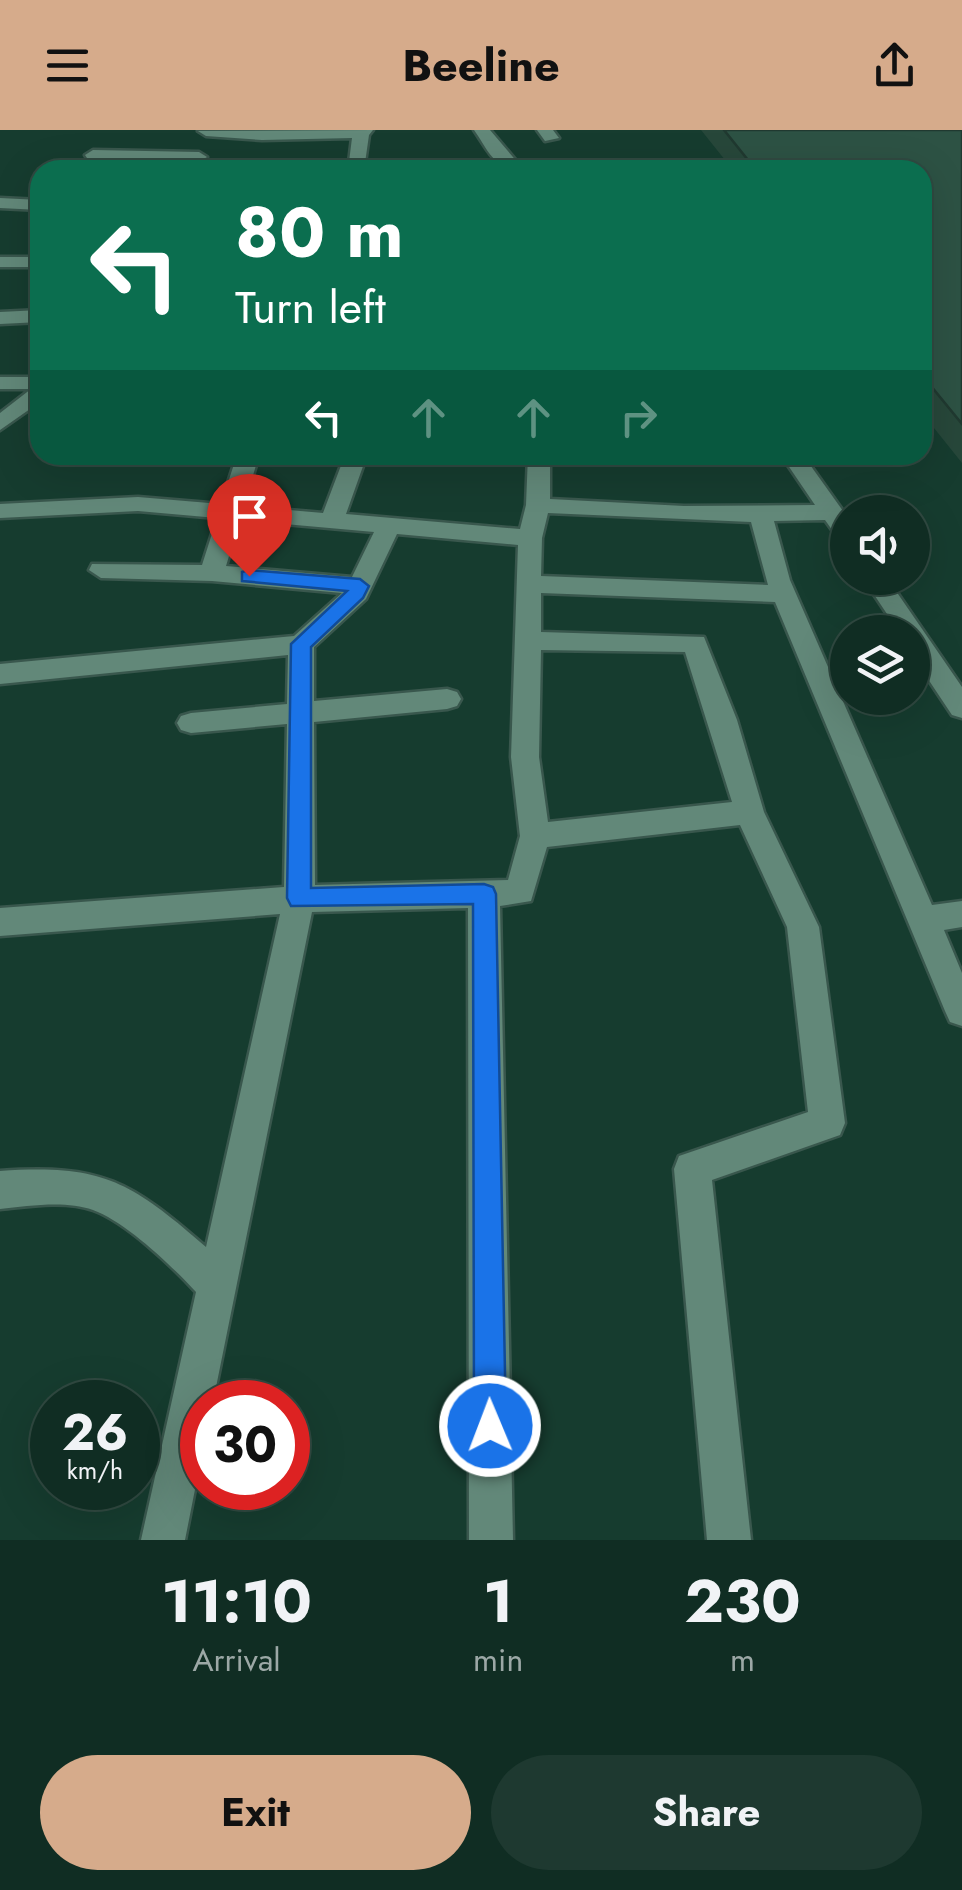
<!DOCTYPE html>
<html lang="en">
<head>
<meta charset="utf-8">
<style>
  body { margin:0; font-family:Jost,sans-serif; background:#1e3930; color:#f1f3f6; height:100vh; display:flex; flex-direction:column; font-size:38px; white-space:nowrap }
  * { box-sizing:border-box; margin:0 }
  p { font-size:32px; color:#9ca8a6 }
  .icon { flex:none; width:55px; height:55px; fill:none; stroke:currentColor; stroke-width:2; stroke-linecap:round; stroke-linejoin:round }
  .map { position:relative; height:1410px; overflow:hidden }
  .panel { display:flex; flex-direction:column; background:#102d23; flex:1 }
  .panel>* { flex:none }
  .top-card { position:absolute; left:30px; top:30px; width:902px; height:305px; border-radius:30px; box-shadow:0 10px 40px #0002,0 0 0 2px #304941; background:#0b6e4f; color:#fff; overflow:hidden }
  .tools { position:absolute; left:830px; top:365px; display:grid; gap:20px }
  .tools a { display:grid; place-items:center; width:100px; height:100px; border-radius:50%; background:#102d23; box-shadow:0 10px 40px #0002,0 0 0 2px #304941; font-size:50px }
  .speed { position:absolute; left:30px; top:1250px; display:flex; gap:20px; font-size:50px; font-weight:700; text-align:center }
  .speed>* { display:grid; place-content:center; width:130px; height:130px; border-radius:50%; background:#102d23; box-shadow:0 10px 40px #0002,0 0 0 2px #304941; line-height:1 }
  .speed small { font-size:25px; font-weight:400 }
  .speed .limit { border:15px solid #d22; background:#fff; color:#111 }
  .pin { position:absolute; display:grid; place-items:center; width:85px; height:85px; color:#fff; margin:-102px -42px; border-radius:50% 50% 50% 0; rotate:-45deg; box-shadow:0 0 10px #0007 }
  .pin .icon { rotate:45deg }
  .me { position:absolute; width:110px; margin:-55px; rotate:359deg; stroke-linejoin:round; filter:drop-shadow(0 0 8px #0008) }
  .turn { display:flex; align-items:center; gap:35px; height:210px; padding:0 40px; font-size:45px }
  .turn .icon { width:130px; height:130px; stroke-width:2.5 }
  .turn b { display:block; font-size:70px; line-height:85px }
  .lanes { display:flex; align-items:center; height:95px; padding:0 40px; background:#0003; justify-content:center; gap:50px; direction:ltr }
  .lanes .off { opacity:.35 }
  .eta { display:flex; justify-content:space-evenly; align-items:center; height:170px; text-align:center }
  .eta b { font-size:60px; font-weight:700; line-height:70px }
  .cta { display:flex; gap:20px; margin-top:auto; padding:20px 40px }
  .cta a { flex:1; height:115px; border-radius:60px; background:#d6ab8b; color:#111; font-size:40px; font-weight:700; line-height:115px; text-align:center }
  .cta a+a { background:#1e3930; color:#f1f3f6 }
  header { display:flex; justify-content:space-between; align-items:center; height:130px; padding:0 40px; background:#d6ab8b; color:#111; font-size:45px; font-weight:700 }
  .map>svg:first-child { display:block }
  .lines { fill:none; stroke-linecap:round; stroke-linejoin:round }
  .street-casing { stroke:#39574d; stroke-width:5 }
  .street { fill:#628879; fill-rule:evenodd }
  .wall { fill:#27473a }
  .building { fill:#2d5244; stroke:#203930; stroke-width:2.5 }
  .route { fill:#1a73e8; stroke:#114b97; stroke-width:2.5 }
</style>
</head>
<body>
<header><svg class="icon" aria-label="menu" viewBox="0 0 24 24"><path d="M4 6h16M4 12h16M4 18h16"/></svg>Beeline<svg class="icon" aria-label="share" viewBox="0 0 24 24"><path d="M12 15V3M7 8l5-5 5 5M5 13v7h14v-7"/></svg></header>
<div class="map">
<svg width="962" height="1410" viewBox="0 0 962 1410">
  <rect width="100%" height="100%" fill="#163c2f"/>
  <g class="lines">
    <g class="street-casing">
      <path id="street" d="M373 0 369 5 364 40H348L352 8 262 10 206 6 198 1Z
        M474 0H490L524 40C494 40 490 23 474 0Z
        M537 0H553L559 8 545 11Z
        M93 20 199 22 207 27 199 32 87 28 85 25Z
        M0 68 40 70V80L0 78Z
        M0 127H40V137H0Z
        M40 180V192L0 194V182Z
        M0 247H40V272L0 300V283L31 259H0Z
        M237 325H259L244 376 323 383 345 325H367L346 384 520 399 526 375 528 325H550V369L684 376 815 375 781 325H803L848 388V414L840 411 825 390 774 391 790 450 932 775 962 771V797L944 800 962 843V896L950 892 945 881 775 472 541 463V502L704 507 737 590 764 682 819 797 845 993 840 1005 712 1050 751 1410H707L674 1039 679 1026 808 982 787 797 740 695 547 717 531 771 500 776 513 1410H469L468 778 312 782 213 1272H202V1324L185 1410H141L196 1162C172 1136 126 1092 93 1080 65 1070 29 1076 0 1079V1041C102 1034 130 1051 206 1117L280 784 0 806V778L284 757 287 594 191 603 181 600 177 593 181 586 191 583 287 574 288 525 0 554V534L294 506 342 463 212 451 101 448 89 440 92 434 202 435 217 388 138 381 0 388V374L138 367 221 374ZM548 383 751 392 768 455 541 446 542 408ZM240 390 374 402 352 447 226 436ZM397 404 518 415 511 627 520 706 508 750 315 755 314 592 447 579 457 576 461 569 457 562 447 559 314 571V517L366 469ZM541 520 685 522 732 672 548 692 539 627Z
        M863 448H887L962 557V588L952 585 912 525V502H899Z"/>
    </g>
    <use href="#street" class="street"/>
  </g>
  <path class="wall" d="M701 0H962V333L922 283V40H733Z"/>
  <path class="building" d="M724 0H962V294L922 245V40H756Z"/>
  <path class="route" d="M249 440 360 449 369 456 363 468 311 517V758L484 754 493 757 496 764 506 1296 501 1307 490 1312 479 1307 474 1296 473 774 291 776 287 768 291 514 347 461 242 451V442Z"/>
</svg>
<div class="tools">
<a><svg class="icon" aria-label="sound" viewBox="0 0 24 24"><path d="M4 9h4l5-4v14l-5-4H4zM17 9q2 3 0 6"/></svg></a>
<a><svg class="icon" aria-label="layers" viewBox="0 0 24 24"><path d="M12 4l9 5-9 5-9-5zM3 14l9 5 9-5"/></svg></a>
</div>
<div class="speed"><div>26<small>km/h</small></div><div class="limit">30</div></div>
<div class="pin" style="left:249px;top:446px;background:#d93025"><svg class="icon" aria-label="arrive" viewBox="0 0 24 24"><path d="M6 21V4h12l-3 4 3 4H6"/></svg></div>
<svg class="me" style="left:490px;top:1296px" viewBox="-20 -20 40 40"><circle r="17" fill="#1a73e8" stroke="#fff" stroke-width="3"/><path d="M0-11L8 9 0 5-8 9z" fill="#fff"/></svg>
<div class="top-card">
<div class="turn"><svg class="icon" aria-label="left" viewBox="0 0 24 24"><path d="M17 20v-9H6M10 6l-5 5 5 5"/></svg><div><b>80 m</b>Turn left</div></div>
<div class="lanes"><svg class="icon" aria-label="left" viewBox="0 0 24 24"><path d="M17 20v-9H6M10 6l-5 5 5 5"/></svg><svg class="icon off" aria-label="ahead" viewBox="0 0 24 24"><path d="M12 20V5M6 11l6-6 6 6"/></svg><svg class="icon off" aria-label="ahead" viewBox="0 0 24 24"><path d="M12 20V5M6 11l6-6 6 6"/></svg><svg class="icon off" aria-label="right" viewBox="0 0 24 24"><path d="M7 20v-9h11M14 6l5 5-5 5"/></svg></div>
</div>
</div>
<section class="panel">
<div class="eta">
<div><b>11:10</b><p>Arrival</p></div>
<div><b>1</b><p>min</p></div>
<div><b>230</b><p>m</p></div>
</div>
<div class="cta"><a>Exit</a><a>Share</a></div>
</section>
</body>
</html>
